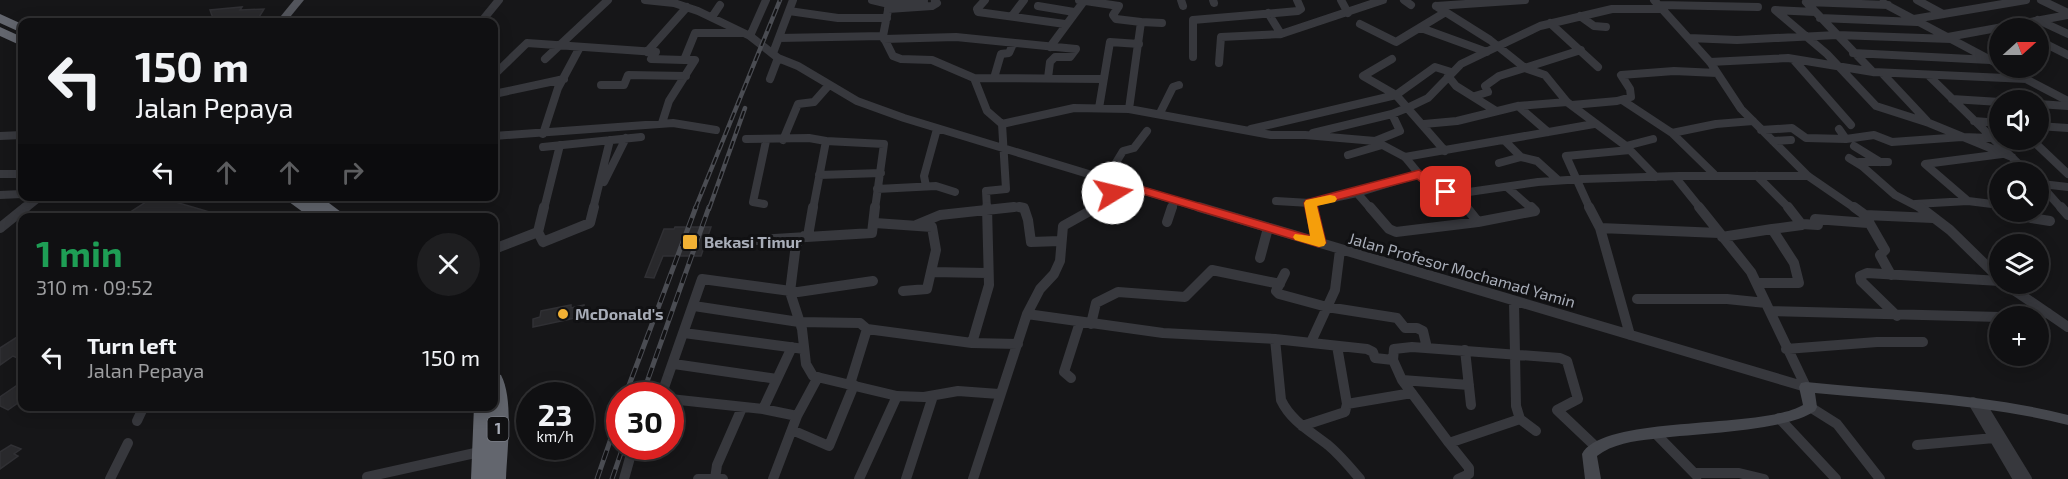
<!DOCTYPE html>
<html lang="en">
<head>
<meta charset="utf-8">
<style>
  body { margin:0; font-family:"Exo 2",sans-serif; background:#1e1e20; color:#f1f3f6; height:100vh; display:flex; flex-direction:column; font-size:22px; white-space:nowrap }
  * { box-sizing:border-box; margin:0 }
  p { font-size:20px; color:#9c9d9f }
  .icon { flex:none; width:33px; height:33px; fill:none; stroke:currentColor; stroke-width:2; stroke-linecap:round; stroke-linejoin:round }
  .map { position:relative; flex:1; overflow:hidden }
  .side { position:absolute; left:18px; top:213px; width:480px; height:198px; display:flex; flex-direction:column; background:#101012; border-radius:12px; box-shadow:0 3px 15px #0003,0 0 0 2px #303032 }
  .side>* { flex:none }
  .banner { position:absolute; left:18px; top:18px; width:480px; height:183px; border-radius:12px; box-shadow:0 3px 15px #0003,0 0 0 2px #303032; background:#101012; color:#f1f3f6; overflow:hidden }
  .needle { width:39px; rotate:69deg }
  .fabs { position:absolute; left:1989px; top:18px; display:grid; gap:12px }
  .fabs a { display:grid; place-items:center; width:60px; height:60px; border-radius:50%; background:#101012; box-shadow:0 3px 15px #0003,0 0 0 2px #303032; font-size:30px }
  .speed { position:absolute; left:516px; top:382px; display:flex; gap:12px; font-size:30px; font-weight:700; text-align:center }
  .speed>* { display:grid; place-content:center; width:78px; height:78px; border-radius:50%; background:#101012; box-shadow:0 3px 15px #0003,0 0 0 2px #303032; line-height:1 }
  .speed small { font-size:15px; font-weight:400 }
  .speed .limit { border:9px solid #d22; background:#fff; color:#111 }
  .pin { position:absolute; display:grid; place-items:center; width:51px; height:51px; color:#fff; margin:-26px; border-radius:12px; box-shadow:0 3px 9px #0006 }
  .me { position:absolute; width:66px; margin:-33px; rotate:81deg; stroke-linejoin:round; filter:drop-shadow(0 0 4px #0008) }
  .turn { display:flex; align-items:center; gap:21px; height:126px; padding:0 18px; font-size:27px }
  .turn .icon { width:78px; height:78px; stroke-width:2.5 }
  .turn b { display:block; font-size:42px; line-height:51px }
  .lanes { display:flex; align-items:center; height:57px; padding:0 18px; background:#0003; justify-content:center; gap:30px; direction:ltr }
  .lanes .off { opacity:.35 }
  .round { display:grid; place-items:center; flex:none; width:63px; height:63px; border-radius:32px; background:#1e1e20 }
  .head { display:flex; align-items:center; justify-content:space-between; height:102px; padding:0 18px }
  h1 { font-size:36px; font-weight:700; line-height:45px; color:#1e9e55 }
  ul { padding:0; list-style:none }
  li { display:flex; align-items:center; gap:18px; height:84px; padding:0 18px }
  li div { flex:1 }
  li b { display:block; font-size:22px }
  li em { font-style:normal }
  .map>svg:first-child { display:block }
  .building { fill:#29292c; stroke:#303034; stroke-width:1.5 }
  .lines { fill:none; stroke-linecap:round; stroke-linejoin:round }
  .street-far1 { stroke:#37383d; stroke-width:8 }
  .street { stroke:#37383d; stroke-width:10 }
  .secondary { fill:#45474d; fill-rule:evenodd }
  .primary { fill:#53555c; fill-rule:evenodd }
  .highway { fill:#63666e; fill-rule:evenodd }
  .rail-far1-casing { stroke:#4a4c52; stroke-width:4.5 }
  .rail-casing { stroke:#4a4c52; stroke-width:5 }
  .rail-far1 { stroke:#111113; stroke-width:2; stroke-dasharray:8; stroke-linecap:butt }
  .rail { stroke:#111113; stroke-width:3; stroke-dasharray:10; stroke-linecap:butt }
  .route { fill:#d93025; stroke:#8d1f18; stroke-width:1.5 }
  .slow { fill:#f59e0b }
  .poi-dot { fill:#f2b134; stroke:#111113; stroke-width:2 }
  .labels { text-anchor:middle; stroke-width:6; stroke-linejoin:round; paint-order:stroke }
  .shield { fill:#111113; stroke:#7b7e86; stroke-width:1.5 }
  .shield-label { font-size:15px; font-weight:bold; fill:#a8adb8 }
  .poi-label { font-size:16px; font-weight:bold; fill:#a8adb8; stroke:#111113; text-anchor:start }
  .street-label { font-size:16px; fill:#a8adb8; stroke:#111113 }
</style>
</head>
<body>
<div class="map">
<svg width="2068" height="479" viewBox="0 0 2068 479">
  <rect width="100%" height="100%" fill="#161618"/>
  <path class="building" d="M242 7 240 10 264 9 256 22H231L233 19 214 21 210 10Z
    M155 196 220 215V218H121Z
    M675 227H711L701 256H663L654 278 645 277 664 229H674Z
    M571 305V308L584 305 585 316 533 327V319L540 317 541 311Z
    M17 337 22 338V360L13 356 0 365V348Z
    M22 382V400L8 410 0 406V397Z
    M11 445 21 449 14 454 18 456 0 469V452Z"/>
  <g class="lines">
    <path class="street-far1" d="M645 0 674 3 698 11 750 36 778 58 798 66 857 101 904 118 1204 209
      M872 0 889 4
      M890 0 883 36 893 56 901 59 932 60 974 78 987 111 1002 124 1006 189 986 191 987 209
      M985 0 977 9 978 12 1065 24
      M1079 0 1119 6 1113 15 1116 19 1141 22 1129 109
      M1181 0 1183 6
      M1213 0 1214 3
      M1341 0 1348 13
      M1404 0 1411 5
      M1654 0 1710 62 1741 109 1808 176 1856 209
      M1917 0 1943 14
      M2041 0 2068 13
      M890 2 924 1
      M1883 3 2000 65
      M1660 5 1758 7
      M1038 6 1074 12
      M1436 6 1490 40 1525 68 1545 75 1567 102 1626 146 1656 177
      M1436 6 1525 0
      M888 9 932 6 937 3 935 1
      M789 11 838 18H887
      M1815 12 1775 10 1827 54 1876 106 1929 123 2012 157
      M1268 13 1281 34
      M1012 16 1024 0
      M1580 16 1594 26 1606 27
      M712 17 720 5
      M1820 18 1917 22
      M1914 19 2026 0
      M2038 20 2068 34
      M481 22 499 0
      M1141 22 1162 23
      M1550 23 1598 67
      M1360 24 1396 42 1444 13
      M1421 28 1487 52
      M750 36 766 0
      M1948 37 2068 15
      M779 38 883 36
      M1689 38 1737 40 1837 35 1951 39
      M884 39 956 37 1076 49 1070 57H1055L1050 62 1048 78
      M2038 40 2068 55
      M1050 47 1084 1
      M647 52 687 7
      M773 53 793 0
      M1853 53 1990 60
      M1193 57V20L1298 11 1301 9 1297 0
      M545 59 608 0
      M1392 59 1363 76 1396 95 1445 151
      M1793 59 1851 125
      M1710 62 1788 58 1873 72 2027 79
      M1219 63 1221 37 1281 34 1383 0
      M2005 68 2068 101
      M1873 72 1806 2 1888 5
      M1882 73 1927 121
      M494 75 527 43 656 52 651 59 684 60
      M1928 75 2027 172
      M1448 76 1456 86 1496 111
      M974 78 1102 79
      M994 78 1001 54 1009 53 1013 44
      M770 79 778 58
      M601 85H624L628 75 686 76
      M494 94 564 79
      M1475 96 1488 92 1485 86 1499 76 1581 50
      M1952 99 2000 102
      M1622 100 1672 133
      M2038 104 2068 106
      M1572 105 1617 101 1631 97 1630 89 1621 75 1674 71 1717 73
      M1518 106 1548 132
      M1099 108 1110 42 1139 44
      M1160 113 1173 87 1179 85
      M494 120V125
      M1974 121 2000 123
      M662 123 669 101 695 60H684L695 33H742
      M1002 124 1074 108 1129 109 1271 135H1305L1375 141 1405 157 1419 174 1439 190 1455 194 1538 182 1582 179 1679 176H1808
      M1424 124 1457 121 1518 106 1567 102
      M2038 126 2068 128
      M1251 129 1396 95 1435 67 1451 72
      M1761 130 1792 128 1806 138 1846 139 1839 129
      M1313 133 1392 114 1407 108 1428 98 1461 64 1540 26 1612 9H1663
      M543 134 558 88 580 47
      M0 136 22 135
      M494 136 673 123 716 130
      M746 139 809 138 826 141 813 209
      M1846 139 1874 135 1892 142 1962 137 1991 138
      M783 140 798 104 814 102 829 85
      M2032 140 2068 174
      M826 141 884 144 875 209
      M1375 141 1400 131 1392 114
      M1773 141 1791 140
      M1626 146 1653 139
      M1854 146 1880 162
      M543 147 641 137
      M1348 155 1382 145
      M1405 157 1594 124
      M1521 157 1537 161 1558 180
      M1849 158 1862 166 1895 195 1922 209
      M1859 162H1888
      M1499 163 1521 157 1504 140
      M0 174H22
      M1714 174 1672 133 1716 124 1753 121
      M819 175 881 173
      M1757 176 1790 209
      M1676 178 1701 209
      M1106 179 1123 151 1134 148 1147 131
      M1424 179 1460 173
      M604 182 626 138
      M2038 182 2062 209
      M2042 184 2068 187
      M926 186 924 176 937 129
      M1507 187 1532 209
      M877 189 936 186 955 192
      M1357 193 1371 209
      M1455 194 1467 209
      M0 195 22 194
      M1276 201 1310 203 1357 193 1419 174
      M1968 201 1925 164 2002 154
      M1310 203 1311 209
      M764 204 753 202 766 141
      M1915 204 1968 201 2000 205
      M25 209 41 196
      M544 209 560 145
      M593 209 610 140
      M999 209 1017 207 1024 209
      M1094 209 1120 183
      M1172 209 1175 200
      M1590 209 1566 156 1630 150"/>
    <path class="street" d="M1019 207 1024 208 1028 220 1031 242 1060 241
      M1199 207 1806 387
      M1311 207 1319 243
      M1370 207 1389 229 1396 232 1478 222 1466 207
      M1589 207 1600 228 1630 335
      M1699 207 1751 272 1806 387
      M1854 207 1865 215 1933 218
      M1920 207 1950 230 2000 279
      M2061 207 2068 215
      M2017 212 2031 218 2050 221
      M1866 217 1885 250 1880 255 1891 275
      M1167 222 1172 207
      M1478 222 1535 211 1531 207
      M875 223 932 227 936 250 927 289 903 291
      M1802 224 1818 225 1815 219 1868 223
      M916 225 940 215 1014 207
      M0 228 26 207
      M1600 228 1719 233
      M538 232 543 242 590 223 594 207
      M804 236 796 244 790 292 802 329 806 364 813 376 897 396 924 397 958 391 999 394
      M808 236 813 207
      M1722 237 1772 229
      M757 240 872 233 875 207
      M494 249 538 232 544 207
      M1260 258 1268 228
      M931 272 987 273
      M1285 273 1276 291 1279 294 1327 307 1397 318 1405 328H1417L1423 331 1427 348
      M1758 283H1799L1794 263 1772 229 1802 225 1788 207
      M2005 284 2068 327
      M1637 299H1727L1766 303
      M1514 302 1516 406 1520 419 1536 431
      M694 306 799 322 860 323 867 329 972 343 1018 344
      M1771 311 2000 317
      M1027 314 1163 333 1275 339 1367 349 1373 352 1375 358 1393 360 1394 349 1412 347 1560 358 1567 361 1578 399 1557 410 1596 447
      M1897 316 1861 281 1860 276 1867 273 2000 281
      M2010 316 2048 313
      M1091 324 1096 303 1118 292 1185 297 1212 270 1280 284
      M684 333 804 349
      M1275 339 1281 400C1291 421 1310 431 1328 445 1340 455 1350 467 1360 479
      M1311 342 1335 290 1340 250
      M972 343 989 285 987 207
      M1337 346 1347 404
      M1786 349 1877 342H1923
      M1465 350 1471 405
      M1393 360 1402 380 1449 443 1520 419
      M674 364 777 379
      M1071 378 1064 372 1080 322
      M1402 380 1469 385
      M850 384 867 329
      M661 396 702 279 798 292 873 281
      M670 399 763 409 797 416
      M1973 402 2018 479
      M1810 407 1837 424 1880 479
      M763 409 792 347
      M1986 412 2027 479
      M1779 418 1836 479
      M137 421 144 406
      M1302 426 1345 412 1347 404 1412 393
      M792 430 829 446 854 385
      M1655 433 1697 476
      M1449 443 1469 468V474L1458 479
      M1917 445 1994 438
      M1694 473H1739L1764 479
      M367 477 484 451
      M110 479 128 443
      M624 479 633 447
      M698 479H723
      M715 479 717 465 742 408
      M773 479 797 416 818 377
      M859 479 897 396
      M906 479 933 396
      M973 479 1027 314 1040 289 1054 274 1060 261 1063 226 1097 207"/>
    <path class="secondary" d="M1806 382C1894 391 1982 393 2068 415V425C1985 404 1900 401 1815 393L1817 407 1815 411C1784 432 1694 433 1653 439 1634 441 1612 444 1597 456L1601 479H1585L1582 454C1603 414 1761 430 1803 405L1799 387 1801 383Z"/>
    <path class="primary" d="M294 0H304L286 22H276Z"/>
    <path class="highway" d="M0 14 22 24V33L0 23Z
      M0 27 22 37V46L0 36Z
      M281 196H301L308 201 309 197H321L349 218H311Z
      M494 373 501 375C514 399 507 451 506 479H471L474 406H494Z"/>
    <g class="rail-far1-casing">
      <path id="rail-far1" d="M695 209 780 0
        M709 209 745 108"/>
    </g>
    <g class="rail-casing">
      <path id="rail" d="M625 396 696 207
        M642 396 709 207
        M597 479 620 412
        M612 479 623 447"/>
    </g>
    <use href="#rail-far1" class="rail-far1"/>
    <use href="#rail" class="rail"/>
  </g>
  <path class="route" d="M1419 170 1451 189 1453 192 1451 195 1434 192 1417 179 1317 205 1326 243 1319 247 1123 188 1117 195H1108L1106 193 1116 181 1120 180 1311 236 1304 203 1306 200Z"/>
  <path class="slow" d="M1330 195 1335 196 1337 199 1335 202 1317 206 1326 243 1324 246 1319 247 1295 240 1293 237 1295 234 1310 236 1304 203 1306 200Z"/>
  <g class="poi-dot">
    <rect x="682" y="234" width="16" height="16" rx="3"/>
    <circle cx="563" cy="314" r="6"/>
  </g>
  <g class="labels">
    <rect class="shield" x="487.5" y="417" width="21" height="24" rx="4.5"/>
    <g class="shield-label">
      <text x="498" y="434">1</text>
    </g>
    <g class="poi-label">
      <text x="704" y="248">Bekasi Timur</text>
      <text x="575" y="320">McDonald's</text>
    </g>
    <g class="street-label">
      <text transform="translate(1462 270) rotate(16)" y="6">Jalan Profesor Mochamad Yamin</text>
    </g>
  </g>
</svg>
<div class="fabs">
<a><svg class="needle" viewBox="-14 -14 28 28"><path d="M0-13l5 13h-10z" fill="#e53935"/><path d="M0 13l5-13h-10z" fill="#9c9d9f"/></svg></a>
<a><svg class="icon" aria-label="sound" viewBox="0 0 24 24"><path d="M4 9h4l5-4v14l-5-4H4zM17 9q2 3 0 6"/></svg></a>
<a><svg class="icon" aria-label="search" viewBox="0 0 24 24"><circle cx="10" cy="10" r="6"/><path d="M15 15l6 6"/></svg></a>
<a><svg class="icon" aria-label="layers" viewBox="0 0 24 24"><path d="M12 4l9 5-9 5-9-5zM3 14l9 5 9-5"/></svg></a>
<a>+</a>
</div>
<div class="speed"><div>23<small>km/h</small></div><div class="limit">30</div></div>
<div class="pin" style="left:1446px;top:192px;background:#d93025"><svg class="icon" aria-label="arrive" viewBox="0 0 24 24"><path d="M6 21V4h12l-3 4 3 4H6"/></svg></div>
<svg class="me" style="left:1113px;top:193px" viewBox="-20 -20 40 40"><circle r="19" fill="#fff"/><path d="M0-13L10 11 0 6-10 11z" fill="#d93025"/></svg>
<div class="banner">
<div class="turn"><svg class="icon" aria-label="left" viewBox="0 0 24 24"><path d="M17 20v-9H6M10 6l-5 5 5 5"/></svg><div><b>150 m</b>Jalan Pepaya</div></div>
<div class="lanes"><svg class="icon" aria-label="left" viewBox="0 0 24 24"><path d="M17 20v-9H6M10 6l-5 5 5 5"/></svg><svg class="icon off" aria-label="ahead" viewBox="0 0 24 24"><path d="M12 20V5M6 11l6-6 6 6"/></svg><svg class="icon off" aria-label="ahead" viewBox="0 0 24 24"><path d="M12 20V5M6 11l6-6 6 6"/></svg><svg class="icon off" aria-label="right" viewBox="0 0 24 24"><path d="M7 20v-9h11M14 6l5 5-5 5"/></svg></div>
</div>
<section class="side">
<div class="head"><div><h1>1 min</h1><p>310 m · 09:52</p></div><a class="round"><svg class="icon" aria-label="close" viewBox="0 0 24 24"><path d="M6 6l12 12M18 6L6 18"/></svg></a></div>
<ul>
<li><svg class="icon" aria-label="left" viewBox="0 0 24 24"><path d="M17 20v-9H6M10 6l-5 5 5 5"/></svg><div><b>Turn left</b><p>Jalan Pepaya</p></div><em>150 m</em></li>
</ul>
</section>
</div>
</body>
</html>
